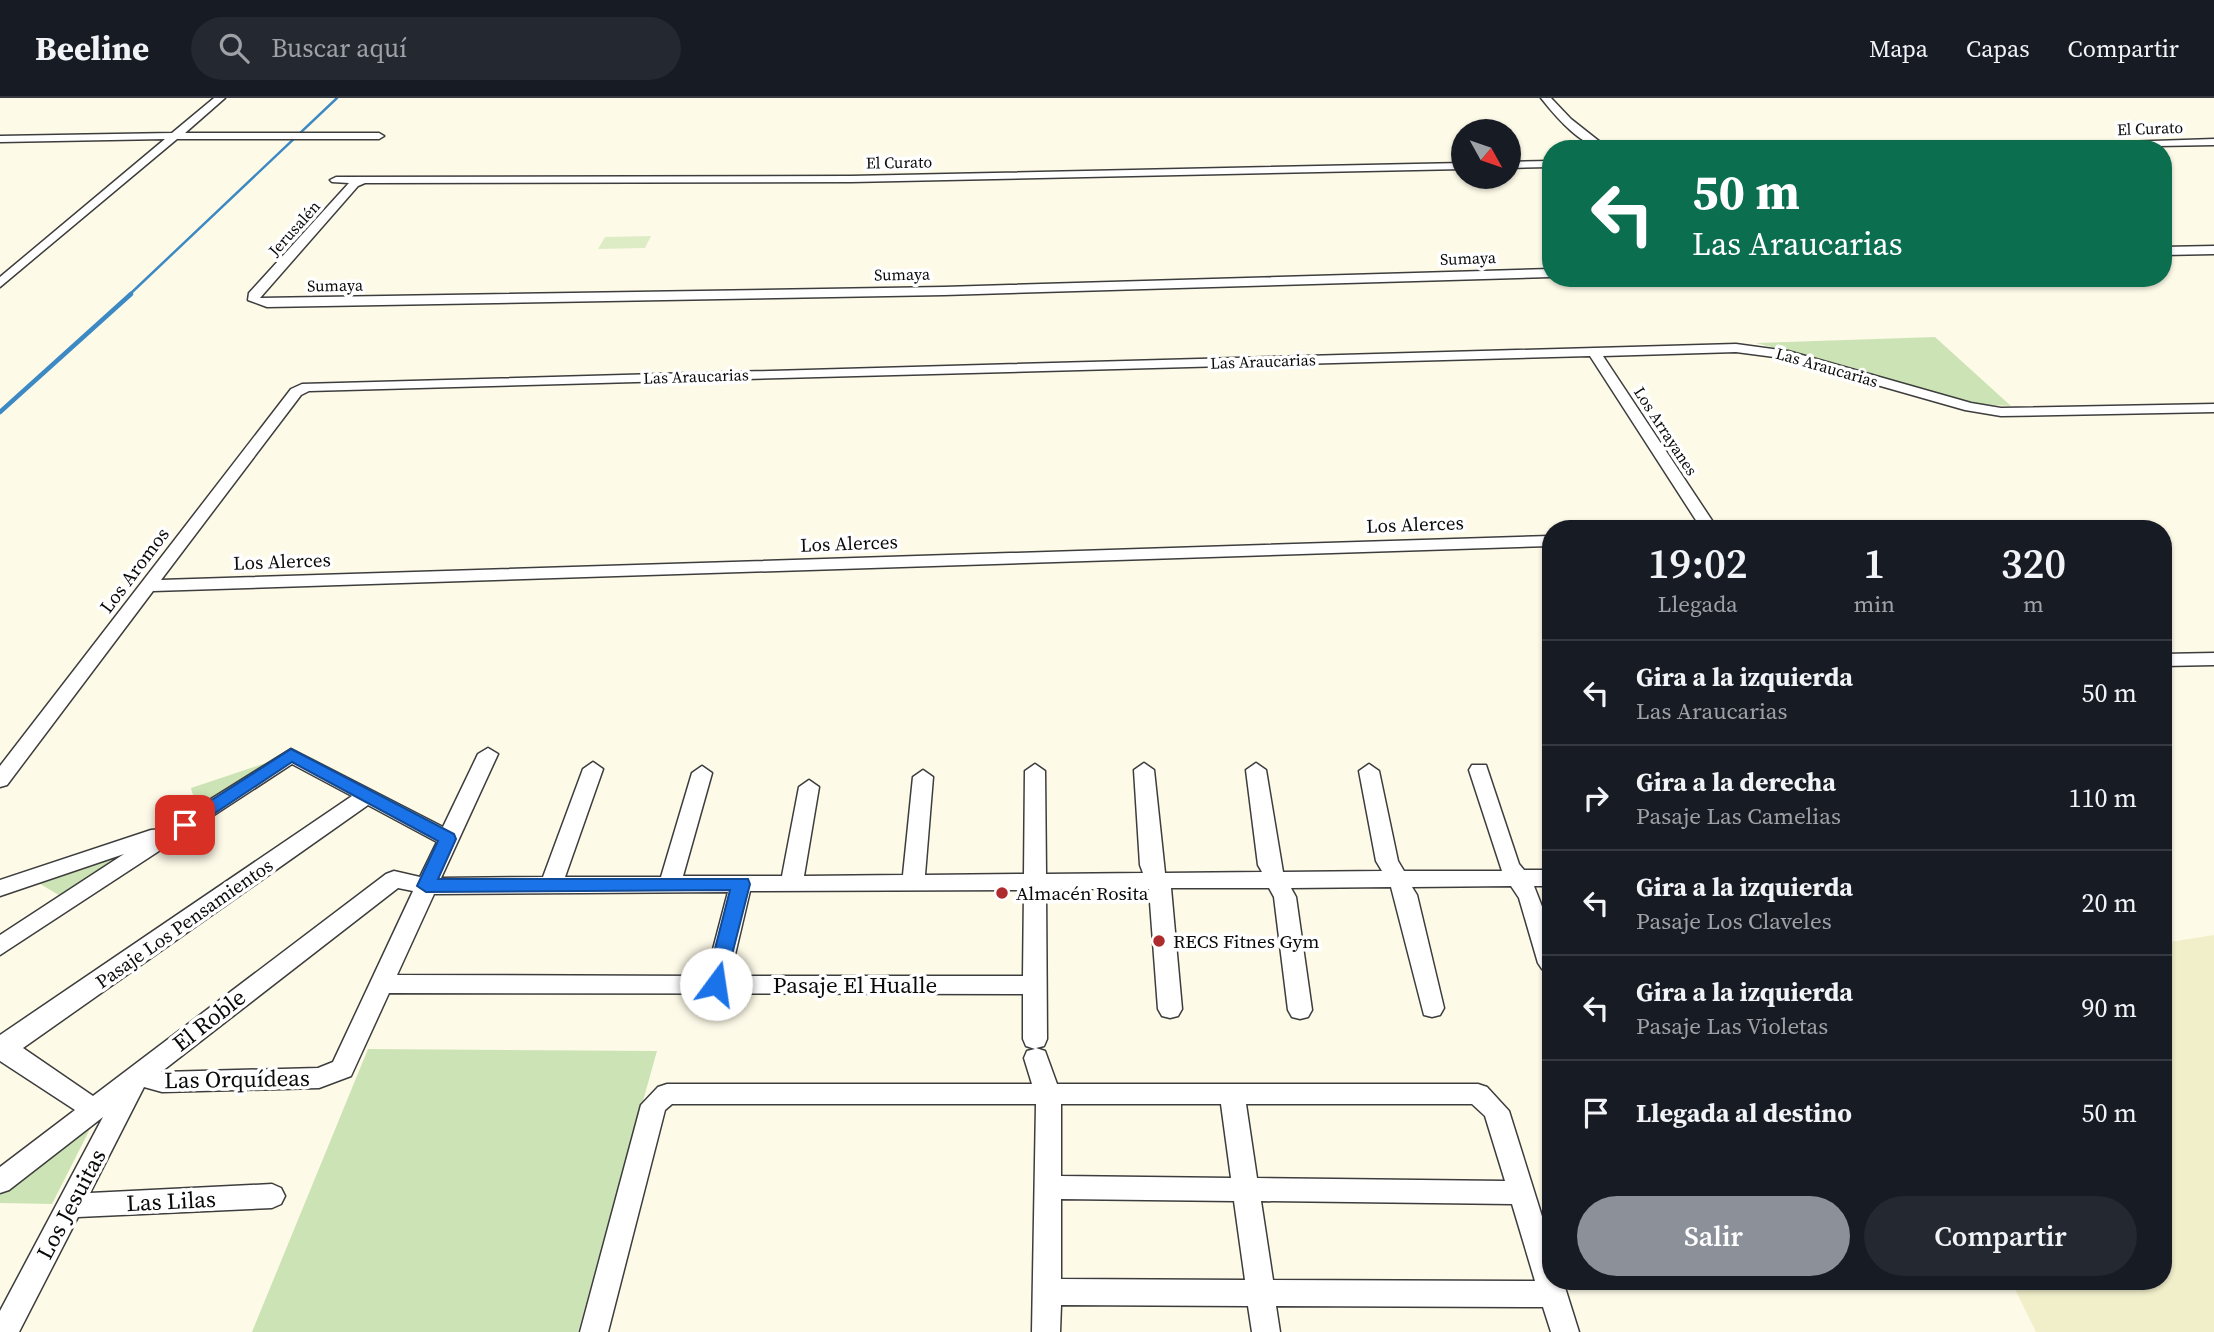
<!DOCTYPE html>
<html lang="es">
<head>
<meta charset="utf-8">
<style>
  body { margin:0; font-family:"Source Serif 4",serif; background:#242831; color:#f1f3f6; height:100vh; display:flex; flex-direction:column; font-size:26px; white-space:nowrap }
  * { box-sizing:border-box; margin:0 }
  p { font-size:23px; color:#9ea1a6 }
  .icon { flex:none; width:38px; height:38px; fill:none; stroke:currentColor; stroke-width:2; stroke-linecap:round; stroke-linejoin:round }
  .map { position:relative; flex:1; overflow:hidden }
  .drawer { position:absolute; left:1542px; top:422px; width:630px; height:770px; display:flex; flex-direction:column; background:#171b24; border-radius:28px; box-shadow:0 2px 5px #0004 }
  .drawer>* { flex:none }
  .banner { position:absolute; left:1542px; top:42px; width:630px; height:147px; border-radius:28px; box-shadow:0 2px 5px #0004; background:#0b6e4f; color:#fff; overflow:hidden }
  .needle { width:46px; rotate:130deg }
  .buttons { position:absolute; left:1451px; top:21px; display:grid; gap:14px }
  .buttons a { display:grid; place-items:center; width:70px; height:70px; border-radius:50%; background:#171b24; box-shadow:0 2px 5px #0004; font-size:35px }
  .pin { position:absolute; display:grid; place-items:center; width:60px; height:60px; color:#fff; margin:-30px; border-radius:14px; box-shadow:0 4px 10px #0006 }
  .me { position:absolute; width:77px; margin:-38px; rotate:14deg; stroke-linejoin:round; filter:drop-shadow(0 0 5px #0008) }
  .turn { display:flex; align-items:center; gap:24px; height:147px; padding:0 35px; font-size:32px }
  .turn .icon { width:91px; height:91px; stroke-width:2.5 }
  .turn b { display:block; font-size:49px; line-height:60px }
  .eta { display:flex; justify-content:space-evenly; align-items:center; height:119px; text-align:center }
  .eta b { font-size:42px; font-weight:600; line-height:49px }
  .button { display:flex; gap:14px; margin-top:auto; padding:14px 35px }
  .button a { flex:1; height:80px; border-radius:42px; background:#8c9099; color:#fff; font-size:28px; font-weight:600; line-height:80px; text-align:center }
  .button a+a { background:#242831; color:#f1f3f6 }
  ul { padding:0; list-style:none }
  li { display:flex; align-items:center; gap:21px; height:105px; padding:0 35px; border-top:2px solid #363941 }
  li div { flex:1 }
  li b { display:block; font-size:26px }
  li em { font-style:normal }
  header { display:flex; align-items:center; gap:42px; box-sizing:border-box; height:98px; padding:0 35px; background:#171b24; border-bottom:2px solid #363941 }
  header strong { font-size:33px }
  nav { display:flex; gap:38px; margin-inline-start:auto; font-size:24px }
  .search { width:490px; height:63px; background:#242831; display:flex; align-items:center; gap:18px; box-sizing:border-box; padding:0 24px; border-radius:38px; color:#9ea1a6; font-size:26px }
  .map>svg:first-child { display:block }
  .farmland { fill:#f1efca }
  .green { fill:#cce4b5 }
  .pitch { fill:#deecc6 }
  .lines { fill:none; stroke-linecap:round; stroke-linejoin:round }
  .stream-far1 { stroke:#3c89c3; stroke-width:2.5 }
  .stream { stroke:#3c89c3; stroke-width:4.5 }
  .minor-casing { stroke:#3d3d3d; stroke-width:3 }
  .minor { fill:#fff; fill-rule:evenodd }
  .route { fill:#1a73e8; stroke:#114b97; stroke-width:2 }
  .poi-dot { fill:#af2c2e; stroke:#fff; stroke-width:2.5 }
  .labels { text-anchor:middle; stroke-width:7; stroke-linejoin:round; paint-order:stroke }
  .far-street-label { font-size:16px; fill:#0a0a0a; stroke:#fff }
  .street-label { font-size:19px; fill:#0a0a0a; stroke:#fff }
  .poi-label { font-size:19px; fill:#0a0a0a; stroke:#fff; text-anchor:start }
  .near-street-label { font-size:23px; fill:#0a0a0a; stroke:#fff }
</style>
</head>
<body>
<header>
<strong>Beeline</strong>
<div class="search"><svg class="icon" aria-label="search" viewBox="0 0 24 24"><circle cx="10" cy="10" r="6"/><path d="M15 15l6 6"/></svg>Buscar aquí</div>
<nav><a>Mapa</a><a>Capas</a><a>Compartir</a></nav>
</header>
<div class="map">
<svg width="2214" height="1234" viewBox="0 0 2214 1234">
  <rect width="100%" height="100%" fill="#fefae8"/>
  <path class="farmland" d="M2214 837V1234H2036L2011 1183H2163V845Z"/>
  <path class="green" d="M1935 239 2011 308 1978 306 1756 245Z
    M266 665 197 712 191 690Z
    M143 747 62 799 37 784Z
    M368 951 657 953 578 1234H252Z
    M91 1029 52 1106 0 1105V1097Z"/>
  <path class="pitch" d="M651 138 645 150 598 151 605 139Z"/>
  <g class="lines">
    <path class="stream-far1" d="M129 197 337 0"/>
    <path class="stream" d="M0 314 131 196"/>
    <g class="minor-casing">
      <path id="minor" d="M214 0H225L185 35H379L384 38 379 41H177L0 189V179L165 41 0 44V38L172 35Z
        M1541 0H1551L1571 21 1609 51C1583 51 1557 20 1541 0Z
        M2214 41V47L1997 51 2002 48Z
        M1550 63V69L1508 70V64Z
        M1463 65V71L851 84 365 85 358 88 260 200 944 189 1550 171V179L944 197 267 209 248 202 249 195 349 85 332 84 330 82 336 79 851 78Z
        M2214 148V156L2163 157V149Z
        M1736 246 1788 253 1971 305 2001 310 2214 306V314L2001 318 1965 312 1782 260 1736 254 1603 258 1717 430H1701L1590 258 309 293 301 297 161 482 1550 438V448L153 493 7 687 0 689V668L291 291 302 286Z
        M2214 555V567L2163 568V556Z
        M488 650 498 656 441 780 543 779 583 671 593 664 603 671 565 779H661L692 675 702 668 712 675 683 778H782L799 689 809 682 819 689 804 778 903 777 913 679 923 672 933 679 925 777 1024 776 1025 673 1035 666 1045 673 1046 776 1143 775 1140 767 1134 672 1144 665 1154 672 1165 775 1262 774 1258 767 1246 672 1256 665 1266 672 1283 774 1382 773 1376 763 1359 673 1369 666 1379 673 1398 763 1404 773H1502L1469 672 1472 667H1486L1519 766 1524 772H1550V788H1534L1550 829V874L1542 871 1538 865 1519 800 1511 788 1412 789 1417 797 1444 910 1440 917 1432 919 1424 917 1391 789 1291 790 1296 799 1312 912 1308 919 1300 921 1292 919 1288 912 1274 799 1269 790H1171L1182 911 1178 918 1170 920 1162 918 1158 911 1149 791H1046L1047 941 1044 948 1036 950 1045 953 1057 986H1478L1487 989 1509 1013 1550 1144V1183H1563L1579 1234H1551L1543 1209 1276 1208 1280 1234H1252L1248 1208 1061 1207 1060 1234H1032L1036 1006H672L665 1012 608 1234H580L641 1007 658 989 667 986H1032L1024 960 1027 953 1035 951 1026 948 1023 941V896L389 895 351 978 319 990 162 994 144 989 90 1095 272 1086 281 1090 285 1098 281 1106 272 1110 78 1119 19 1234H0V1213L103 1019 9 1092 0 1095V1069L75 1012 0 963V937L352 698 292 666 0 857V837L124 756 0 798V782L151 732 163 731 291 651 443 729 478 656ZM368 707 437 744 420 779 394 773 386 776 93 998 23 950ZM398 790 413 793 333 964 318 970 161 974ZM1024 792 1023 878H730L750 793ZM728 794 706 878 397 877 434 796ZM1061 1006H1221L1231 1080 1061 1078ZM1246 1006H1472L1485 1018 1505 1083 1257 1080ZM1061 1101 1234 1103 1245 1182 1061 1181ZM1261 1103 1512 1106 1535 1183 1273 1182Z"/>
    </g>
    <use href="#minor" class="minor"/>
  </g>
  <path class="route" d="M291 651 454 736 456 741 438 781H748L750 786 723 892H709L706 886 730 792 426 794 417 788 438 743 292 664 191 731H179L176 727 179 723Z"/>
  <g class="poi-dot">
    <circle cx="1002" cy="795" r="7"/>
    <circle cx="1159" cy="843" r="7"/>
  </g>
  <g class="labels">
    <g class="far-street-label">
      <text transform="translate(2150 30) rotate(-2)" y="6">El Curato</text>
      <text transform="translate(899 64) rotate(-1)" y="6">El Curato</text>
      <text transform="translate(294 130) rotate(-48)" y="6">Jerusalén</text>
      <text transform="translate(1468 160) rotate(-2)" y="6">Sumaya</text>
      <text transform="translate(902 176) rotate(-1)" y="6">Sumaya</text>
      <text transform="translate(335 187) rotate(-1)" y="6">Sumaya</text>
      <text transform="translate(1263 263) rotate(-2)" y="6">Las Araucarias</text>
      <text transform="translate(1827 269) rotate(16)" y="6">Las Araucarias</text>
      <text transform="translate(696 278) rotate(-2)" y="6">Las Araucarias</text>
      <text transform="translate(1666 333) rotate(57)" y="6">Los Arrayanes</text>
    </g>
    <g class="street-label">
      <text transform="translate(1415 426) rotate(-2)" y="7">Los Alerces</text>
      <text transform="translate(849 445) rotate(-2)" y="7">Los Alerces</text>
      <text transform="translate(282 463) rotate(-2)" y="7">Los Alerces</text>
      <text transform="translate(134 472) rotate(-53)" y="7">Los Aromos</text>
      <text transform="translate(184 825) rotate(-35)" y="7">Pasaje Los Pensamientos</text>
    </g>
    <g class="poi-label">
      <text x="1016" y="802">Almacén Rosita</text>
      <text x="1173" y="850">RECS Fitnes Gym</text>
    </g>
    <g class="near-street-label">
      <text x="855" y="895">Pasaje El Hualle</text>
      <text transform="translate(209 922) rotate(-38)" y="8">El Roble</text>
      <text transform="translate(237 981) rotate(-1)" y="8">Las Orquídeas</text>
      <text transform="translate(171 1103) rotate(-3)" y="8">Las Lilas</text>
      <text transform="translate(71 1106) rotate(-62)" y="8">Los Jesuitas</text>
    </g>
  </g>
</svg>
<div class="buttons">
<a><svg class="needle" viewBox="-14 -14 28 28"><path d="M0-13l5 13h-10z" fill="#e53935"/><path d="M0 13l5-13h-10z" fill="#9ea1a6"/></svg></a>
</div>
<div class="pin" style="left:185px;top:727px;background:#d93025"><svg class="icon" aria-label="arrive" viewBox="0 0 24 24"><path d="M6 21V4h12l-3 4 3 4H6"/></svg></div>
<svg class="me" style="left:716px;top:886px" viewBox="-20 -20 40 40"><circle r="19" fill="#fff"/><path d="M0-13L10 11 0 6-10 11z" fill="#1a73e8"/></svg>
<div class="banner">
<div class="turn"><svg class="icon" aria-label="left" viewBox="0 0 24 24"><path d="M17 20v-9H6M10 6l-5 5 5 5"/></svg><div><b>50 m</b>Las Araucarias</div></div>
</div>
<section class="drawer">
<div class="eta">
<div><b>19:02</b><p>Llegada</p></div>
<div><b>1</b><p>min</p></div>
<div><b>320</b><p>m</p></div>
</div>
<ul>
<li><svg class="icon" aria-label="left" viewBox="0 0 24 24"><path d="M17 20v-9H6M10 6l-5 5 5 5"/></svg><div><b>Gira a la izquierda</b><p>Las Araucarias</p></div><em>50 m</em></li>
<li><svg class="icon" aria-label="right" viewBox="0 0 24 24"><path d="M7 20v-9h11M14 6l5 5-5 5"/></svg><div><b>Gira a la derecha</b><p>Pasaje Las Camelias</p></div><em>110 m</em></li>
<li><svg class="icon" aria-label="left" viewBox="0 0 24 24"><path d="M17 20v-9H6M10 6l-5 5 5 5"/></svg><div><b>Gira a la izquierda</b><p>Pasaje Los Claveles</p></div><em>20 m</em></li>
<li><svg class="icon" aria-label="left" viewBox="0 0 24 24"><path d="M17 20v-9H6M10 6l-5 5 5 5"/></svg><div><b>Gira a la izquierda</b><p>Pasaje Las Violetas</p></div><em>90 m</em></li>
<li><svg class="icon" aria-label="arrive" viewBox="0 0 24 24"><path d="M6 21V4h12l-3 4 3 4H6"/></svg><div><b>Llegada al destino</b></div><em>50 m</em></li>
</ul>
<div class="button"><a>Salir</a><a>Compartir</a></div>
</section>
</div>
</body>
</html>
